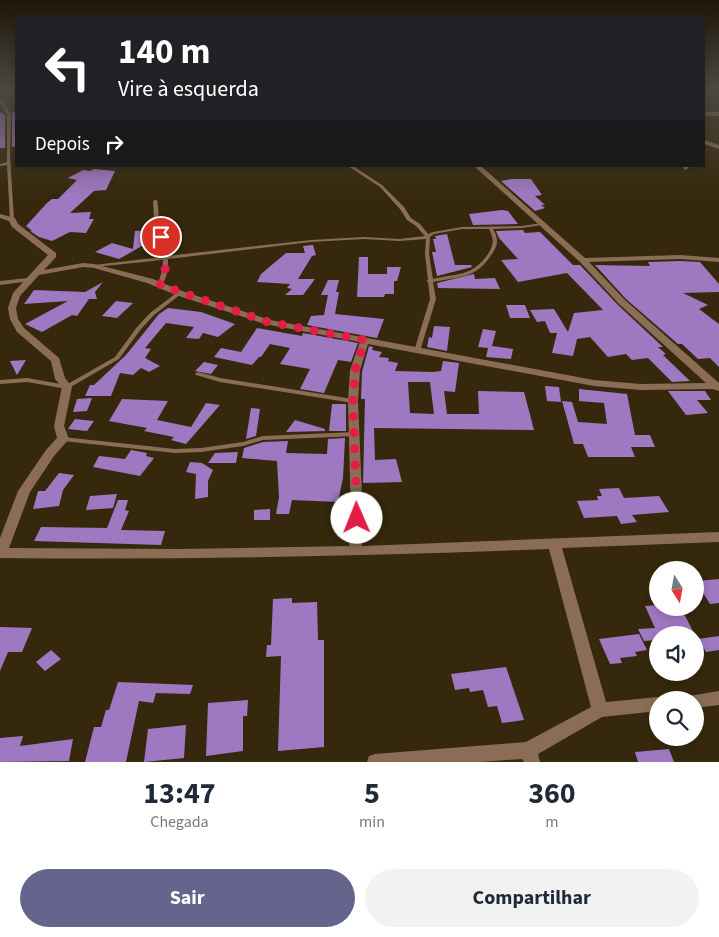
<!DOCTYPE html>
<html lang="pt">
<head>
<meta charset="utf-8">
<style>
  body { margin:0; font-family:"Source Sans 3",sans-serif; background:#f2f2f3; color:#1f2937; height:100vh; display:flex; flex-direction:column; font-size:19px; white-space:nowrap }
  * { box-sizing:border-box; margin:0 }
  p { font-size:16px; color:#747a83 }
  .icon { flex:none; width:28px; height:28px; fill:none; stroke:currentColor; stroke-width:2; stroke-linecap:round; stroke-linejoin:round }
  .map { position:relative; height:762px; overflow:hidden }
  .drawer { display:flex; flex-direction:column; background:#fff; flex:1 }
  .drawer>* { flex:none }
  .banner { position:absolute; left:15px; top:15px; width:690px; height:152px; border-radius:0px; box-shadow:0 2px 8px #0003; background:#202124; color:#fff; overflow:hidden }
  .needle { width:32px; rotate:169deg }
  .tools { position:absolute; left:649px; top:561px; display:grid; gap:10px }
  .tools a { display:grid; place-items:center; width:55px; height:55px; border-radius:50%; background:#fff; box-shadow:0 2px 8px #0003; font-size:25px }
  .pin { position:absolute; display:grid; place-items:center; width:42px; height:42px; color:#fff; margin:-21px; border:2px solid #fff; border-radius:50%; box-shadow:0 1px 5px #0007 }
  .me { position:absolute; width:55px; margin:-28px; rotate:359deg; stroke-linejoin:round; filter:drop-shadow(0 0 4px #0008) }
  .turn { display:flex; align-items:center; gap:18px; height:105px; padding:0 20px; font-size:22px }
  .turn .icon { width:65px; height:65px; stroke-width:2.5 }
  .turn b { display:block; font-size:35px; line-height:42px }
  .then { display:flex; align-items:center; height:48px; padding:0 20px; background:#0003; gap:10px; font-size:19px }
  .eta { display:flex; justify-content:space-evenly; align-items:center; height:85px; text-align:center }
  .eta b { font-size:30px; font-weight:700; line-height:35px }
  .primary-button { display:flex; gap:10px; margin-top:auto; padding:10px 20px }
  .primary-button a { flex:1; height:58px; border-radius:30px; background:#64648d; color:#fff; font-size:20px; font-weight:700; line-height:58px; text-align:center }
  .primary-button a+a { background:#f2f2f3; color:#1f2937 }
  .map>svg:first-child { display:block }
  .building { fill:#9f78c2; fill-rule:evenodd }
  .lines { fill:none; stroke-linecap:round; stroke-linejoin:round }
  .service { fill:#8a6d54; fill-rule:evenodd }
  .minor { fill:#8a6d54; fill-rule:evenodd }
  .route { stroke:#e11d48; stroke-width:9; stroke-dasharray:0 16.2 }
</style>
</head>
<body>
<div class="map">
<svg width="719" height="762" viewBox="0 0 719 762">
  <rect width="100%" height="100%" fill="#36280c"/>
  <path class="building" d="M0 112 5 115V148H0Z
    M12 112H16V146L12 147Z
    M94 169 115 171 106 190 94 191 70 213 91 212 89 219H94L86 233 70 232 52 241 39 237 30 231H32L26 226 47 203 52 199H58L77 180 68 178 83 170 90 171Z
    M512 179H531L542 195 535 196 545 205H541L545 208 535 211 501 181Z
    M502 210 508 211 518 224 473 225 469 214Z
    M154 230V239L119 259 95 252 112 243 133 249 135 231Z
    M523 230 525 233 540 232 573 265H580L618 305 663 347H658L666 354 663 355 690 381 672 382 648 358 632 360 626 354 608 357 590 337 577 339 573 356 552 353 557 333H550L545 321 537 322 530 310 554 309 568 332 574 313 603 310 567 273 518 282 501 260 518 259 499 238 496 231Z
    M447 234 455 265H471L472 267 437 276 432 252H436L433 239H436L435 236Z
    M313 245 316 255 312 256 298 279H315L303 295H285L292 289 287 288 290 284 257 282 261 274 286 253H305L303 246Z
    M359 257H368V274H387V267H401L397 281H394V294H385L384 297H357Z
    M680 261 700 262 719 284V292L683 293 708 305 699 309 719 324V367L710 358 698 359 682 344H678L626 299 595 265 650 266 648 262Z
    M474 274 475 279 495 278 500 289 438 288 437 283Z
    M328 280H339L336 292H339L335 314 384 319 377 338 307 325 311 316 324 315 328 295H321Z
    M103 282 95 292 97 299H89L77 316 72 315 42 332 25 324 68 301 24 304 34 290 85 292Z
    M116 301 133 303 117 318 102 316Z
    M506 305H525L530 318H510Z
    M168 308 201 312 235 324 218 337 203 333 199 339 186 338 194 327 166 323 145 348 151 349 145 358 160 366 149 372 141 368 133 375 120 373 111 396H85L90 385H94L126 355 159 314Z
    M434 326 450 327 447 351 427 347 429 337 432 338Z
    M257 328 302 336 303 333 358 343 351 362 338 360 324 393 300 389 310 369 280 364 290 348 270 344 261 357H259L252 365 214 357 221 348 241 352Z
    M483 329 496 331 492 346 513 349 511 359 486 357 488 348 478 347Z
    M369 346 373 347 372 350 382 352 379 357 389 358 388 361 398 363 395 371 433 372 441 371 443 361 459 363 455 392 444 391 447 414H479L478 391 524 392 534 430 374 428 375 460 396 459 402 482 363 483 365 399H361L362 372ZM408 382H430L434 414 410 413Z
    M26 360 17 375 10 361Z
    M204 362 218 365 211 374 195 371Z
    M545 386 559 387 561 402 547 401Z
    M579 389 627 394 635 435H650L655 447H631L635 457H588L583 444H574L562 401 572 402 578 422 607 424 604 403 579 401Z
    M668 391H705L711 400H697L708 413 686 415Z
    M92 398 87 411 73 412 77 399Z
    M122 399 168 401 157 420 191 427 206 403 220 405 186 444 171 440 174 437 144 431 147 428 109 421Z
    M332 404H346V431H329Z
    M251 408 260 409 256 436 246 439Z
    M75 419 84 420 94 421 87 431 68 429Z
    M295 420 325 429V431L286 432Z
    M345 438 343 478 338 502 292 500 289 514H276L279 497 277 461 242 458 244 448 263 442 288 441 286 453 327 454 328 439Z
    M131 450 147 453 146 456 154 458 140 476 93 467 99 456 125 459Z
    M238 452 236 463H208L215 453Z
    M190 462 202 463 213 470 208 481V497L195 499 196 474 186 472Z
    M59 473 74 475 63 490 59 506 33 509 38 491H45Z
    M619 488 624 498 659 496 669 512 632 515 637 522 621 524 617 516 584 518 577 501 598 500 597 496H602L599 489Z
    M117 494 113 508 86 510 90 496Z
    M118 500H128L125 510 129 511 121 530 165 531 161 545 34 541 41 527 107 528Z
    M270 509V520H254V510Z
    M719 579V603L710 604 696 581Z
    M292 598V603L317 602 318 640H324V747L278 751 281 656 266 657 267 645H271L273 599Z
    M658 605V608H681L695 635H658V633V640L644 641 638 629 655 628 645 606Z
    M0 627 32 628 22 652H8L0 671Z
    M639 634 647 650 635 652 637 656 620 658 622 663 610 664 599 639Z
    M719 636V650L706 652 698 639Z
    M51 650 61 659 45 671 36 662Z
    M506 667 524 720 502 723 497 706 488 707 483 690 470 692 469 688 455 690 451 674Z
    M118 682 193 685 190 694 156 693 153 703 139 701 126 762H85L94 727H101L106 710H109Z
    M248 700 247 716H243V751L206 756 208 703Z
    M186 725 184 758 144 762 148 729Z
    M23 736 20 746 73 739 69 761 0 762V738Z
    M669 749 674 762H638L635 752Z"/>
  <g class="lines">
    <path class="service" d="M0 98 11 114 10 155 14 220 12 221 10 220 7 165 0 166V164L7 162V114L0 102Z
      M348 166H353L382 185 404 207 411 218 420 224 428 234 433 232 462 227 522 226 542 223 544 224 542 225 522 228 493 229C499 239 498 245 492 254 475 280 460 276 433 282L436 299 420 351 417 353 414 351 430 299 428 282 426 281 428 280 425 254 426 239 399 241 364 239 311 242 168 259C168 269 167 280 160 287L157 285C161 276 163 269 163 260L94 267 92 266 94 265 162 257 154 219 153 201 155 200H157L158 206 159 219 167 256 311 240 364 237 399 239 425 236 416 226 407 220 400 209 380 187ZM462 229H489C494 239 494 245 488 254 472 277 457 273 433 279L429 254 430 237 434 234Z
      M28 278 31 280 30 281 0 285V281Z
      M179 291 182 293 181 294 154 315 141 329 119 359 69 388 67 389 27 382 0 384V380L27 378 66 385 115 357 137 327 150 313Z
      M198 372 220 378 353 399 356 401 353 403 220 382 196 375 195 374Z
      M355 432 358 434 357 436 263 440 243 446 201 452 175 453 63 441 60 439 63 437 175 449 201 448 243 442 263 436Z"/>
    <path class="minor" d="M704 112H719V116H704Z
      M704 140 719 145V149L704 144Z
      M474 166H481L585 258 680 255 719 258V262L680 259 589 262 625 300 719 383V391L712 389 641 390 594 386 368 344 360 370 358 401 363 518 362 546 719 532V542L562 548 606 702 658 697 664 700H658V711L602 717 538 754 540 762H524L522 759 479 762H367L369 756 375 754 526 742 591 707 549 549C366 556 183 560 0 558V538L18 491 46 450 57 438 54 426 62 387 55 379 51 361 17 332 10 319 8 308 13 293 48 255 12 227 9 221 0 218V214L15 218 18 224 56 253V257L44 270 83 263 94 264 153 279 182 291 270 320 594 380 641 384 706 383 619 304 580 262ZM83 267 94 268 147 283 176 295 265 324 360 342 350 370 348 401 351 518 349 546 179 549 9 548 30 492 54 456 69 439 64 426 72 387 65 378 59 358 24 328 18 319 16 308 20 296 39 275Z
      M684 166H690L686 170 683 168Z
      M719 691V705L695 708V700H688L689 696Z"/>
  </g>
  <linearGradient id="sky" x2="0" y2="1"><stop stop-color="#1e1607"/><stop offset="0.45" stop-color="#4c4840"/><stop offset="1" stop-color="#4c4840" stop-opacity="0"/></linearGradient>
  <rect width="719" height="196" fill="url(#sky)"/>
  <g class="lines">
    <path class="route" d="M161 237C163 254 170 269 160 285L268 322 365 340 355 370 353 401 357 518"/>
  </g>
</svg>
<div class="tools">
<a><svg class="needle" viewBox="-14 -14 28 28"><path d="M0-13l5 13h-10z" fill="#e53935"/><path d="M0 13l5-13h-10z" fill="#747a83"/></svg></a>
<a><svg class="icon" aria-label="sound" viewBox="0 0 24 24"><path d="M4 9h4l5-4v14l-5-4H4zM17 9q2 3 0 6"/></svg></a>
<a><svg class="icon" aria-label="search" viewBox="0 0 24 24"><circle cx="10" cy="10" r="6"/><path d="M15 15l6 6"/></svg></a>
</div>
<div class="pin" style="left:161px;top:237px;background:#d93025"><svg class="icon" aria-label="arrive" viewBox="0 0 24 24"><path d="M6 21V4h12l-3 4 3 4H6"/></svg></div>
<svg class="me" style="left:357px;top:518px" viewBox="-20 -20 40 40"><circle r="19" fill="#fff"/><path d="M0-13L10 11 0 6-10 11z" fill="#e11d48"/></svg>
<div class="banner">
<div class="turn"><svg class="icon" aria-label="left" viewBox="0 0 24 24"><path d="M17 20v-9H6M10 6l-5 5 5 5"/></svg><div><b>140 m</b>Vire à esquerda</div></div>
<div class="then">Depois<svg class="icon" aria-label="right" viewBox="0 0 24 24"><path d="M7 20v-9h11M14 6l5 5-5 5"/></svg></div>
</div>
</div>
<section class="drawer">
<div class="eta">
<div><b>13:47</b><p>Chegada</p></div>
<div><b>5</b><p>min</p></div>
<div><b>360</b><p>m</p></div>
</div>
<div class="primary-button"><a>Sair</a><a>Compartilhar</a></div>
</section>
</body>
</html>
